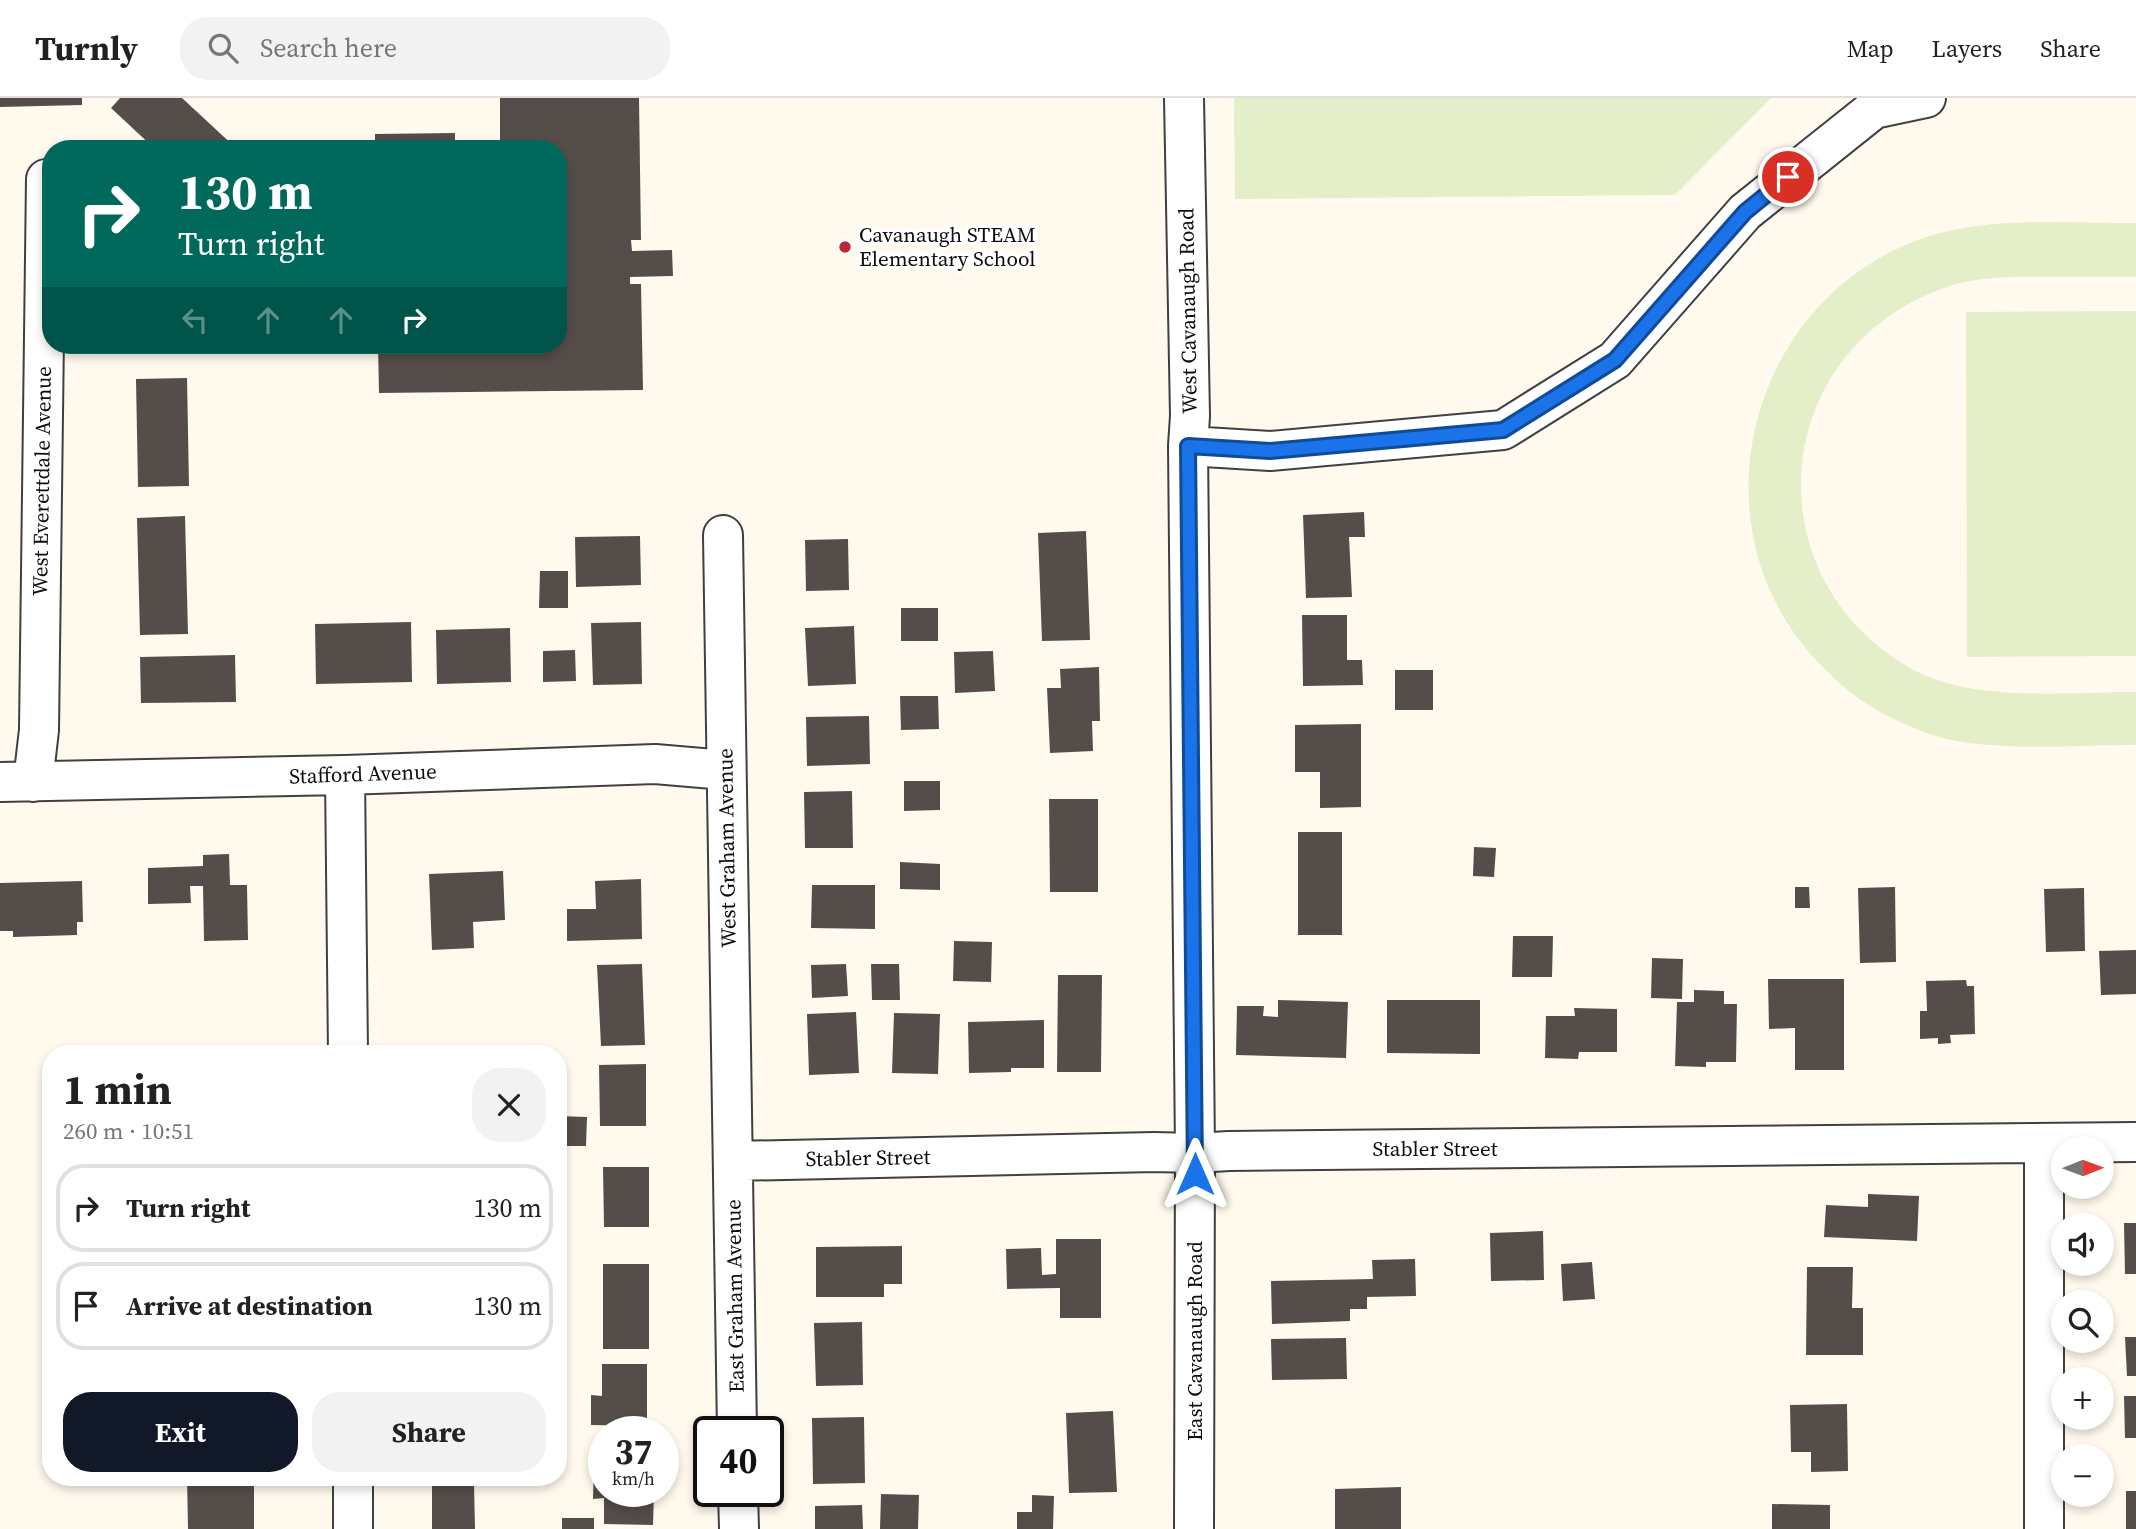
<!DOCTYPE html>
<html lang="en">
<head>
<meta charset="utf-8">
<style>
  body { margin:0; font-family:"Source Serif 4",serif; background:#f2f2f2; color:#222; height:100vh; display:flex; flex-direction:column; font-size:26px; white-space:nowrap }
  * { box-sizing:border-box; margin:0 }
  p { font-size:23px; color:#767676 }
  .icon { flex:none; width:38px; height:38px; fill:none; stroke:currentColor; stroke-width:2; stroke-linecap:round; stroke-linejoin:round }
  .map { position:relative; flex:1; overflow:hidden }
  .side { position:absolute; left:42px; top:947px; width:525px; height:441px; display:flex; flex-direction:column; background:#fff; border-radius:28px; box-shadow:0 4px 10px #0003 }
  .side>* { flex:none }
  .banner { position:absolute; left:42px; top:42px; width:525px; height:214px; border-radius:28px; box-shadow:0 4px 10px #0003; background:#00695c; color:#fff; overflow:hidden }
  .needle { width:46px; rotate:89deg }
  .controls { position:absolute; left:2051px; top:1038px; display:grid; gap:14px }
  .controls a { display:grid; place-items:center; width:63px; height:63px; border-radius:50%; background:#fff; box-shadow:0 4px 10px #0003; font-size:35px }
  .speed { position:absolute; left:588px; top:1318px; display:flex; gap:14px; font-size:35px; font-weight:700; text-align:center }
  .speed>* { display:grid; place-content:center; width:91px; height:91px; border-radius:50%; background:#fff; box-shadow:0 4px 10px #0003; line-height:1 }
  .speed small { font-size:18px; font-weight:400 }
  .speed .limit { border:4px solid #111; border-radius:10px; background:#fff; color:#111 }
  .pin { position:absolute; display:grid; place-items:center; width:60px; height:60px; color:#fff; margin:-30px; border:4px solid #fff; border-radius:50%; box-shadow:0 2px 7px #0007 }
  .me { position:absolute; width:77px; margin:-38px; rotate:0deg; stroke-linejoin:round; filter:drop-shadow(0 0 5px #0008) }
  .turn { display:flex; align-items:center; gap:24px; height:147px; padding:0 21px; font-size:32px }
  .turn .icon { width:91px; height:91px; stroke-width:2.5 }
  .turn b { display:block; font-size:49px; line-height:60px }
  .lanes { display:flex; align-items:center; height:66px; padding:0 21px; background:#0003; justify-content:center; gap:35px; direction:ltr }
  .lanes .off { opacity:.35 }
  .round { display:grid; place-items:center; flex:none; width:74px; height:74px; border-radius:28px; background:#f2f2f2 }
  .overview { display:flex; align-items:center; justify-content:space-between; height:119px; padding:0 21px }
  h1 { font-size:42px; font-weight:700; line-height:52px }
  .primary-button { display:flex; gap:14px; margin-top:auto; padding:14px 21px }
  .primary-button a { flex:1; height:80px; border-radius:28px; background:#111827; color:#fff; font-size:28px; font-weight:700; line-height:80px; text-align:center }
  .primary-button a+a { background:#f2f2f2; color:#222 }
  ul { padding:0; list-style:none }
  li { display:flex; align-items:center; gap:21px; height:88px; margin:0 14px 10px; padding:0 7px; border:4px solid #e0e0e0; border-radius:28px }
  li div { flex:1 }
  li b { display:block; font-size:26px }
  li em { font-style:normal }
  header { display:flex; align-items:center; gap:42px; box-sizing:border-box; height:98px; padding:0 35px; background:#fff; border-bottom:2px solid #e0e0e0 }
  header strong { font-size:33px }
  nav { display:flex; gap:38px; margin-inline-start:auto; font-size:24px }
  .search { width:490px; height:63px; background:#f2f2f2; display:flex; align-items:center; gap:18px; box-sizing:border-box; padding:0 24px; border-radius:28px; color:#767676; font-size:26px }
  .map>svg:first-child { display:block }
  .pitch { fill:#e4efc9 }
  .building { fill:#554d49 }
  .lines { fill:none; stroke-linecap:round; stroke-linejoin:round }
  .minor-casing { stroke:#404040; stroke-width:42 }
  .minor { stroke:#fff; stroke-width:38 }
  .route-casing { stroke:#114b97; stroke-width:18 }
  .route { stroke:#1a73e8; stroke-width:12 }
  .poi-dot { fill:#ba2836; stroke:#fff; stroke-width:2.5 }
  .labels { text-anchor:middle; stroke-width:7; stroke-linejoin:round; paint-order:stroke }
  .poi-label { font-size:21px; fill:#0d0d0d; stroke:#fff; text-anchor:start }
  .street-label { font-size:21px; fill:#0d0d0d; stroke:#fff }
</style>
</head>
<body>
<header>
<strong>Turnly</strong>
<div class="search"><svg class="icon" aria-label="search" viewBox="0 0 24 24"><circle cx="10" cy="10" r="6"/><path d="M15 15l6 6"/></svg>Search here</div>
<nav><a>Map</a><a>Layers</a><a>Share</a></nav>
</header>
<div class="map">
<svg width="2136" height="1431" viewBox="0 0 2136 1431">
  <rect width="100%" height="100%" fill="#fffaed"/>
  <path class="pitch" d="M1234 0H1771L1675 97 1235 101Z
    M2136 125V179C2106 179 2076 179 2046 179 2011 179 1974 178 1941 191 1769 255 1751 481 1912 571 1973 605 2067 594 2136 594V647C2081 647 2024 652 1969 645 1942 642 1916 632 1892 620 1859 605 1831 580 1808 553 1691 415 1755 195 1927 139 1989 118 2070 125 2136 125Z
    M2136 213V558L1967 559 1966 214Z"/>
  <path class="building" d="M0 0H82V7L0 9Z
    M120 0H182L237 51H155L111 10Z
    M500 0H639L641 142H631L632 153 672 152 673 178 630 179V186H641L643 292 379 295 378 247H558V51H500Z
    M455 35V51H375V36Z
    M187 280 189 388 138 389 136 281Z
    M1364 414 1365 439H1349L1352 499 1306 500 1303 417Z
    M185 418 188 536 140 537 137 420Z
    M1086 433 1090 542 1042 543 1038 435Z
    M640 438 641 487 576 489 575 439Z
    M848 441 849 492 806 493 805 442Z
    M540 473H568V510H539Z
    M901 510H938V543H901Z
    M1302 517H1347V562H1362L1363 587 1303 588Z
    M411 524 412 584 316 586 315 526Z
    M641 524 642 586 593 587 591 525Z
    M854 528 856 586 808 588 805 530Z
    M510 530 511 584 437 586 436 532Z
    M575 552 576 583 543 584V553Z
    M993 553 995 593 955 595 954 554Z
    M235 557 236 604 141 605 140 559Z
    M1099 569 1100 623H1092L1093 653 1050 655 1047 590H1061L1060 571Z
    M1395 572H1433V612H1395Z
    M900 598H938L939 631 901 632Z
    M869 618 870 666 807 668 806 619Z
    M1361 626V709L1320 710V674H1295V627Z
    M904 683H940V712L904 713Z
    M852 693 853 750H805L804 694Z
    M1049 701H1098V794H1050Z
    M1298 734H1342V837H1298Z
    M1474 749 1496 750 1494 779 1473 778Z
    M229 756 230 787H247L248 842 204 843 203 788H190L191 805 148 806V770L203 768V757Z
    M900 764 940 766V792L900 791Z
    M503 773 505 822 473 824 474 850 432 852 429 776Z
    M641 781 642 841 567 843V811H596L595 783Z
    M82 783 83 824H77V837L13 839V833H0V785Z
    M812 787H875V831L811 830Z
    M1795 789H1809L1810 810H1795Z
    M1895 789 1896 864 1860 865 1858 790Z
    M2084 790 2085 853 2046 854 2044 791Z
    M1513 838H1553L1552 879H1512Z
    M954 843 992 844 991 884 953 883Z
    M2136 852V896L2101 897 2099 853Z
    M1652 860 1683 861 1682 901 1651 900Z
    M642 866 645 947 601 948 597 867Z
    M846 866 848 898 812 900 811 867Z
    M871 866H899L900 902H872Z
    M1058 877H1102L1101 974H1057Z
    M1768 881H1844V972H1795V930L1769 931Z
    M1966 882 1967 888H1974L1975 936 1950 937 1951 945 1938 946V940L1920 941V913H1927L1926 883Z
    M1694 892 1724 893V906H1737L1736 964H1706V969L1675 968 1677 904H1694Z
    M1278 902 1348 904 1346 960 1236 957 1237 908H1264L1263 918 1278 919Z
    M1387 902H1480V956L1387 955Z
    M1574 910 1617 911V954H1579L1578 961 1545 960 1546 918H1575Z
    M856 914 859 975 809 977 807 916Z
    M894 915 940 916 938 976 892 975Z
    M1044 922V970H1011V974L969 975 968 924Z
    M646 966V1028H600L599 967Z
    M558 1018 587 1019 586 1048H558Z
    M603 1069H649V1129H604Z
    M1868 1096 1919 1098 1917 1143 1824 1139 1826 1107 1868 1109Z
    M2124 1125H2136V1176H2125Z
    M1543 1133 1544 1182 1491 1183 1490 1135Z
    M1056 1141H1101V1220H1060V1190L1007 1191 1006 1151 1041 1150 1042 1177 1056 1176Z
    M902 1148V1186H884V1199H816V1149Z
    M1415 1161 1416 1198 1367 1199V1211H1350V1223L1272 1226 1271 1183 1373 1181 1372 1162Z
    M1592 1164 1595 1201 1563 1203 1561 1166Z
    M603 1166H649V1251H603Z
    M1807 1169H1853L1852 1210H1863V1257H1806Z
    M862 1224 863 1287 816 1288 814 1225Z
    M2125 1239H2136V1278H2127Z
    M1346 1240 1347 1281 1272 1282 1271 1241Z
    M602 1266H647V1328L591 1327V1297L602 1298Z
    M2124 1298H2136V1340H2125Z
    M1847 1306 1848 1373 1811 1374V1354H1791L1790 1307Z
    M1113 1313 1117 1394 1069 1395 1066 1315Z
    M864 1319 865 1385 813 1386 812 1320Z
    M594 1365H604V1393H654L653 1427 604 1426V1400L593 1401Z
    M187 1379H254V1431H188Z
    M432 1379H505V1385H474L475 1431H432Z
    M1401 1389V1431H1335V1391Z
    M2126 1393H2136V1431H2126Z
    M881 1396 919 1397 918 1431H880Z
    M1032 1397 1054 1398 1053 1431H1017V1414H1032Z
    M1772 1406 1830 1407V1431H1772Z
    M862 1407 863 1431H815V1408Z
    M562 1420H594V1431H562Z"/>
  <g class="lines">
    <g class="minor-casing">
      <path id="minor" d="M1184 0 1190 318 1188 348 1195 1055 1194 1431
        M1188 348 1270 353 1503 332 1615 262 1745 114 1874 11 1926 0
        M723 437 737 1334
        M345 677 348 956
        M0 684 345 677 655 666 725 672
        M33 684 39 632 46 81
        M2044 1046V1431
        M734 1063 1154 1054 1195 1055 1229 1053 2136 1044
        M353 1379V1431
        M738 1393 739 1431"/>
    </g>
    <use href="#minor" class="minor"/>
  </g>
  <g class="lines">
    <g class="route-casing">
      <path id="route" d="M1195 1076 1188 348 1270 353 1503 332 1615 262 1745 114 1788 79"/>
    </g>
    <use href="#route" class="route"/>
  </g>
  <circle class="poi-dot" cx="845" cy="149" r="7"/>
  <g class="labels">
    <g class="poi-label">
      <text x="859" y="144">Cavanaugh STEAM<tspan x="859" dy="24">Elementary School</tspan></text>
    </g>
    <g class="street-label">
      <text transform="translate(1188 213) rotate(-91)" y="7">West Cavanaugh Road</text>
      <text transform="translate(42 383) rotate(-89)" y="7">West Everettdale Avenue</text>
      <text transform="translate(363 676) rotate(-2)" y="7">Stafford Avenue</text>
      <text transform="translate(727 750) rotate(-91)" y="7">West Graham Avenue</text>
      <text x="1435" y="1058">Stabler Street</text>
      <text transform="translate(868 1060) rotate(-1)" y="7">Stabler Street</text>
      <text transform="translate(735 1198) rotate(-91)" y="7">East Graham Avenue</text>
      <text transform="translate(1195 1243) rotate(-90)" y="7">East Cavanaugh Road</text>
    </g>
  </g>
</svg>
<div class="controls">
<a><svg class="needle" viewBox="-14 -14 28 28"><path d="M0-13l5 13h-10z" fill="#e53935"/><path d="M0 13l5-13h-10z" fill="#767676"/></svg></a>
<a><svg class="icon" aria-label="sound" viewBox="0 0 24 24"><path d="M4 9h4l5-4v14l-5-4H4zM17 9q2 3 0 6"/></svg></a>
<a><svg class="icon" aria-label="search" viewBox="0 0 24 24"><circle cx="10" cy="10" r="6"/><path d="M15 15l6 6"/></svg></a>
<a>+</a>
<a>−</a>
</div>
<div class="speed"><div>37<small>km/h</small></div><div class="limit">40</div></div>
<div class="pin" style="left:1788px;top:79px;background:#d93025"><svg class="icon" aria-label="arrive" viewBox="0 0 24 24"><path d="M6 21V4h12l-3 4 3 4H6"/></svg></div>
<svg class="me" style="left:1195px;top:1076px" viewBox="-20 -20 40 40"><path d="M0-17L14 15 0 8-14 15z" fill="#1a73e8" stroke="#fff" stroke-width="4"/></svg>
<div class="banner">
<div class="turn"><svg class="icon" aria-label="right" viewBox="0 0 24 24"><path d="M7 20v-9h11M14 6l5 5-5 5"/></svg><div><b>130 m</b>Turn right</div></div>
<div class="lanes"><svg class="icon off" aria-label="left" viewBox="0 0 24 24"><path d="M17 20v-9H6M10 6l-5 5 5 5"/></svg><svg class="icon off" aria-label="ahead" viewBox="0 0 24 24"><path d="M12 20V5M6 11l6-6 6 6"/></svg><svg class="icon off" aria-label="ahead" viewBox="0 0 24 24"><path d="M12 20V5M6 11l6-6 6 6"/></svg><svg class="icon" aria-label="right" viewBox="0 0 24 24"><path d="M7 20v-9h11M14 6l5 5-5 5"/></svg></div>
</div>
<section class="side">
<div class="overview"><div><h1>1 min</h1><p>260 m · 10:51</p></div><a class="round"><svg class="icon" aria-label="close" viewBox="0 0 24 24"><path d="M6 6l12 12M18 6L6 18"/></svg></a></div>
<ul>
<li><svg class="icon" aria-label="right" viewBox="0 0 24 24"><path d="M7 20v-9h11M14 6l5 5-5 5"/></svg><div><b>Turn right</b></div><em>130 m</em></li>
<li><svg class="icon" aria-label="arrive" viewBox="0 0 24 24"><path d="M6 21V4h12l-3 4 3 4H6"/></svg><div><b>Arrive at destination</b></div><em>130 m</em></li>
</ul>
<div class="primary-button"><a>Exit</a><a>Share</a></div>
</section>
</div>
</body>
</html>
